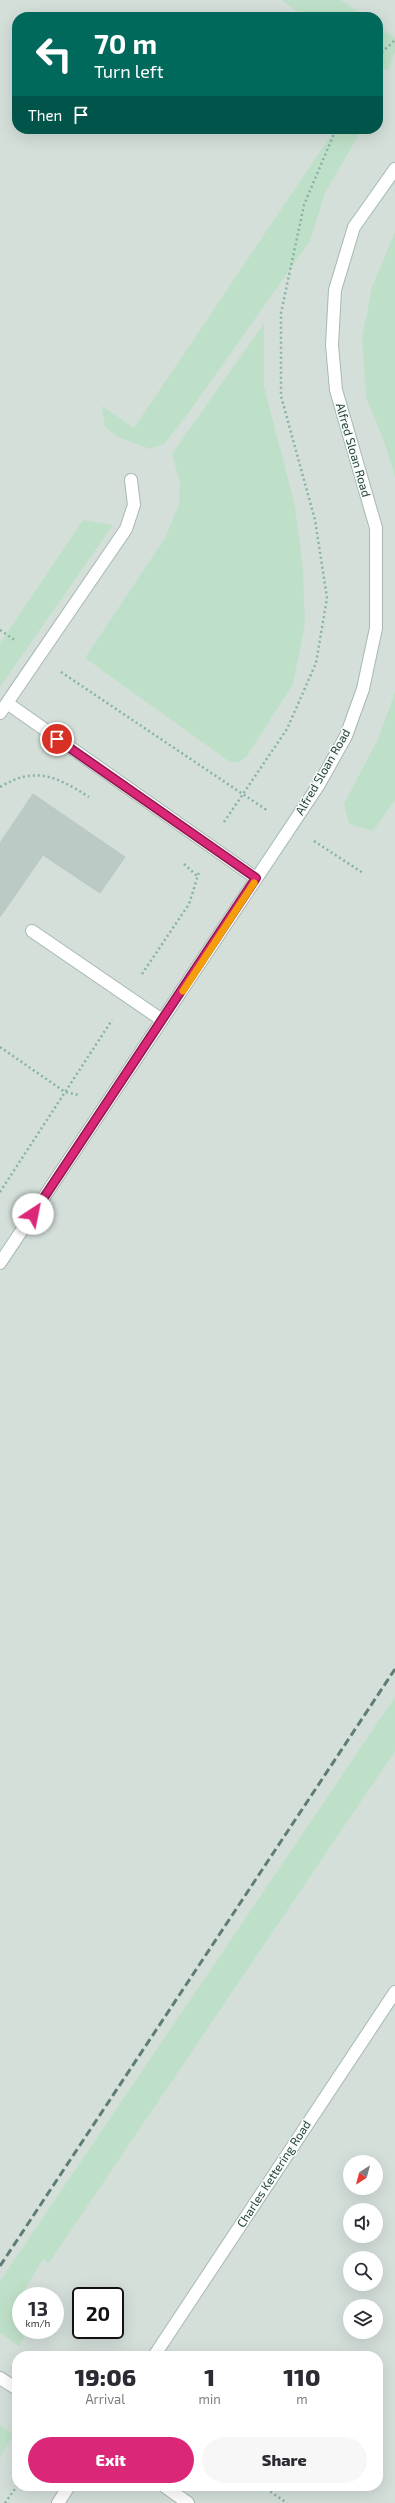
<!DOCTYPE html>
<html lang="en">
<head>
<meta charset="utf-8">
<style>
  body { margin:0; font-family:"Exo 2",sans-serif; background:#f7f7f7; color:#2b2b33; height:100vh; display:flex; flex-direction:column; font-size:15px; white-space:nowrap }
  * { box-sizing:border-box; margin:0 }
  p { font-size:13px; color:#7c7c81 }
  .icon { flex:none; width:22px; height:22px; fill:none; stroke:currentColor; stroke-width:2; stroke-linecap:round; stroke-linejoin:round }
  .map { position:relative; flex:1; overflow:hidden }
  .side { position:absolute; left:12px; top:2351px; width:371px; height:140px; display:flex; flex-direction:column; background:#fff; border-radius:16px; box-shadow:0 4px 16px #0002 }
  .side>* { flex:none }
  .guide { position:absolute; left:12px; top:12px; width:371px; height:122px; border-radius:16px; box-shadow:0 4px 16px #0002; background:#00695c; color:#fff; overflow:hidden }
  .needle { width:26px; rotate:216deg }
  .fabs { position:absolute; left:343px; top:2155px; display:grid; gap:8px }
  .fabs a { display:grid; place-items:center; width:40px; height:40px; border-radius:50%; background:#fff; box-shadow:0 4px 16px #0002; font-size:20px }
  .speed { position:absolute; left:12px; top:2287px; display:flex; gap:8px; font-size:20px; font-weight:700; text-align:center }
  .speed>* { display:grid; place-content:center; width:52px; height:52px; border-radius:50%; background:#fff; box-shadow:0 4px 16px #0002; line-height:1 }
  .speed small { font-size:10px; font-weight:400 }
  .speed .limit { border:2px solid #111; border-radius:6px; background:#fff; color:#111 }
  .pin { position:absolute; display:grid; place-items:center; width:34px; height:34px; color:#fff; margin:-17px; border:2px solid #fff; border-radius:50%; box-shadow:0 1px 4px #0007 }
  .me { position:absolute; width:44px; margin:-22px; rotate:34deg; stroke-linejoin:round; filter:drop-shadow(0 0 3px #0008) }
  .turn { display:flex; align-items:center; gap:14px; height:84px; padding:0 16px; font-size:18px }
  .turn .icon { width:52px; height:52px; stroke-width:2.5 }
  .turn b { display:block; font-size:28px; line-height:34px }
  .then { display:flex; align-items:center; height:38px; padding:0 16px; background:#0003; gap:8px; font-size:15px }
  .eta { display:flex; justify-content:space-evenly; align-items:center; height:68px; text-align:center }
  .eta b { font-size:24px; font-weight:800; line-height:28px }
  .cta { display:flex; gap:8px; margin-top:auto; padding:8px 16px }
  .cta a { flex:1; height:46px; border-radius:24px; background:#db2777; color:#fff; font-size:16px; font-weight:800; line-height:46px; text-align:center }
  .cta a+a { background:#f7f7f7; color:#2b2b33 }
  .map>svg:first-child { display:block }
  .built { fill:#d4dfda; fill-rule:evenodd }
  .green { fill:#bfe0c8 }
  .building { fill:#bbcac4; stroke:#b8c9c2 }
  .lines { fill:none; stroke-linecap:round; stroke-linejoin:round }
  .minor-casing { stroke:#a8b8b2; stroke-width:14 }
  .path { stroke:#86b3a5; stroke-width:2.5; stroke-dasharray:2 3; stroke-linecap:butt }
  .minor { stroke:#fff; stroke-width:12 }
  .rail { stroke:#5f7d75; stroke-width:3; stroke-dasharray:8 4; stroke-linecap:butt }
  .route-casing { stroke:#8e194d; stroke-width:10 }
  .route { stroke:#db2777; stroke-width:7 }
  .slow { stroke:#f59e0b; stroke-width:7 }
  .labels { text-anchor:middle; stroke-width:3; stroke-linejoin:round; paint-order:stroke }
  .street-label { font-size:12px; fill:#24423a; stroke:#f7fbf9 }
</style>
</head>
<body>
<div class="map">
<svg width="395" height="2503" viewBox="0 0 395 2503">
  <rect width="100%" height="100%" fill="#e6efeb"/>
  <path class="built" d="M0 0H395V2503H0ZM17 17H378V129H17ZM350 2162H376V2188H350ZM350 2210H376V2236H350ZM350 2258H376V2284H350ZM21 2296H55V2330H21ZM81 2296H115V2330H81ZM350 2306H376V2332H350ZM17 2356H378V2486H17Z"/>
  <path class="green" d="M282 0H341L365 17H304Z
    M378 26 395 38V52L388 71 378 66Z
    M335 129H359L357 138 325 193 310 241 187 415 165 443 150 449 118 437 105 427 102 406 134 428Z
    M395 232V477L385 444 366 397 362 338 372 287Z
    M264 323V386L295 506 303 569 305 624 293 684 247 756 239 762H230L85 658 165 538 179 504 180 483 172 454Z
    M83 520 113 525 0 687V643Z
    M395 692V800L373 831 349 824 344 804 378 739Z
    M395 1697V1751L49 2263 43 2259 21 2296V2330H25L26 2333 19 2346 0 2333V2281Z
    M0 2425 13 2434 0 2458Z"/>
  <path class="building" d="M33 794 125 857 100 893 43 855 0 917V843Z"/>
  <g class="lines">
    <g class="minor-casing">
      <path id="minor" d="M7 703 256 878
        M0 713 126 529 134 505 131 480
        M32 931 162 1020
        M0 1263 318 786 346 736 363 689 376 628V528L336 390 332 345 335 290 354 227 395 169
        M154 2356 395 1992
        M0 2378 17 2389
        M164 2486 188 2503
        M58 2503 69 2486"/>
    </g>
    <path class="path" d="M378 56 395 40
      M0 630 16 641
      M61 672 268 811
      M0 787C35 766 56 776 89 797
      M224 822 287 729 316 663 327 598 315 520 281 396V313L304 205 336 129
      M314 841 363 873
      M184 864 197 876
      M142 974 189 904 199 872
      M0 1047 65 1092 79 1095
      M0 1192 112 1020
      M262 2486 287 2503
      M5 2503 17 2486"/>
    <use href="#minor" class="minor"/>
    <path class="rail" d="M0 2266 395 1669"/>
  </g>
  <g class="lines">
    <g class="route-casing">
      <path id="route" d="M33 1214 256 878 57 739"/>
    </g>
    <use href="#route" class="route"/>
    <path class="slow" d="M183 991 254 883"/>
  </g>
  <g class="labels">
    <g class="street-label">
      <text transform="translate(353 450) rotate(74)" y="4">Alfred Sloan Road</text>
      <text transform="translate(323 772) rotate(-60)" y="4">Alfred Sloan Road</text>
      <text transform="translate(274 2174) rotate(-57)" y="4">Charles Kettering Road</text>
    </g>
  </g>
</svg>
<div class="fabs">
<a><svg class="needle" viewBox="-14 -14 28 28"><path d="M0-13l5 13h-10z" fill="#e53935"/><path d="M0 13l5-13h-10z" fill="#7c7c81"/></svg></a>
<a><svg class="icon" aria-label="sound" viewBox="0 0 24 24"><path d="M4 9h4l5-4v14l-5-4H4zM17 9q2 3 0 6"/></svg></a>
<a><svg class="icon" aria-label="search" viewBox="0 0 24 24"><circle cx="10" cy="10" r="6"/><path d="M15 15l6 6"/></svg></a>
<a><svg class="icon" aria-label="layers" viewBox="0 0 24 24"><path d="M12 4l9 5-9 5-9-5zM3 14l9 5 9-5"/></svg></a>
</div>
<div class="speed"><div>13<small>km/h</small></div><div class="limit">20</div></div>
<div class="pin" style="left:57px;top:739px;background:#d93025"><svg class="icon" aria-label="arrive" viewBox="0 0 24 24"><path d="M6 21V4h12l-3 4 3 4H6"/></svg></div>
<svg class="me" style="left:33px;top:1214px" viewBox="-20 -20 40 40"><circle r="19" fill="#fff"/><path d="M0-13L10 11 0 6-10 11z" fill="#db2777"/></svg>
<div class="guide">
<div class="turn"><svg class="icon" aria-label="left" viewBox="0 0 24 24"><path d="M17 20v-9H6M10 6l-5 5 5 5"/></svg><div><b>70 m</b>Turn left</div></div>
<div class="then">Then<svg class="icon" aria-label="arrive" viewBox="0 0 24 24"><path d="M6 21V4h12l-3 4 3 4H6"/></svg></div>
</div>
<section class="side">
<div class="eta">
<div><b>19:06</b><p>Arrival</p></div>
<div><b>1</b><p>min</p></div>
<div><b>110</b><p>m</p></div>
</div>
<div class="cta"><a>Exit</a><a>Share</a></div>
</section>
</div>
</body>
</html>
